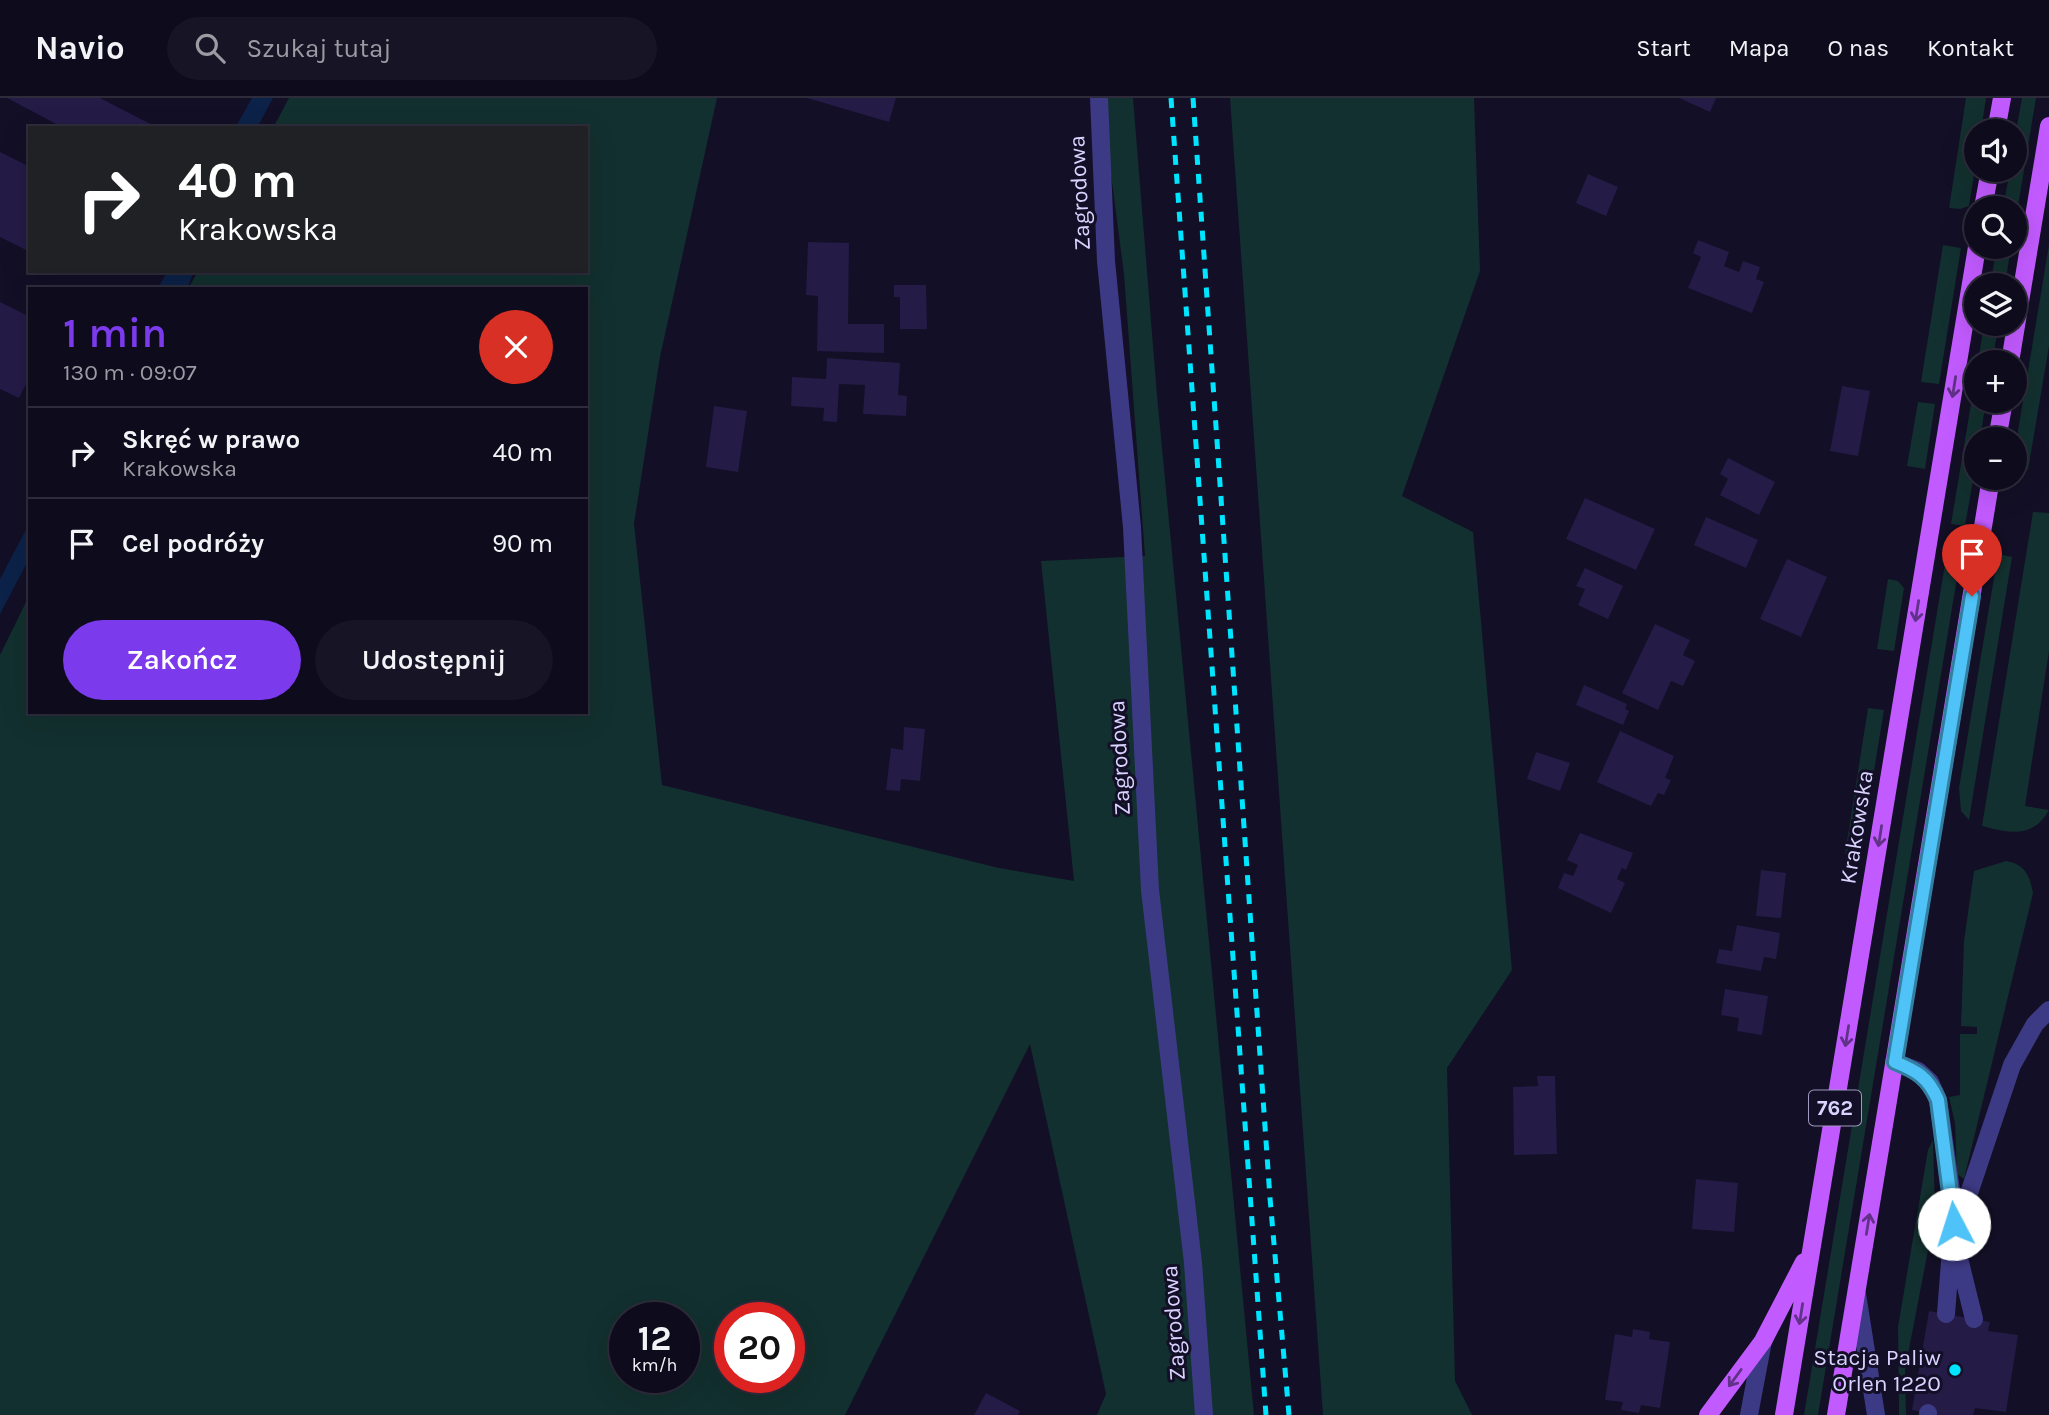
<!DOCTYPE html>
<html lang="pl">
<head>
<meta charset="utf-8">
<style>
  body { margin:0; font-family:Karla,sans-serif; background:#171425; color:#f1f3f6; height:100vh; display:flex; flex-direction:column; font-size:26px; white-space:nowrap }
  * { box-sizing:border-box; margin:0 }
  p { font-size:23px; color:#9b9ba3 }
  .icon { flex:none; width:38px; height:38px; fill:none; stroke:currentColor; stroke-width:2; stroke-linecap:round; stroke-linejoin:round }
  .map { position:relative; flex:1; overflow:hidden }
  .sheet { position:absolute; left:28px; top:189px; width:560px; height:427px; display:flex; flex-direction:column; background:#0e0b1c; border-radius:0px; box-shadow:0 7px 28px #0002,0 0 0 2px #2e2b3b }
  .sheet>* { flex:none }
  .top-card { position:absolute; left:28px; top:28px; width:560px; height:147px; border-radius:0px; box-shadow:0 7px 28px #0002,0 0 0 2px #2e2b3b; background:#202124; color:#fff; overflow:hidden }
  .tools { position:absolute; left:1964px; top:21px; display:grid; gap:14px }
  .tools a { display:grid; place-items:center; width:63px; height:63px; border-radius:50%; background:#0e0b1c; box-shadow:0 7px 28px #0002,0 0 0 2px #2e2b3b; font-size:35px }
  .speed { position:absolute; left:609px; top:1204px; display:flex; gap:14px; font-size:35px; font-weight:700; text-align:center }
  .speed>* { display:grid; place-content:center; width:91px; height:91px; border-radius:50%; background:#0e0b1c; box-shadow:0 7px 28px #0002,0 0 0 2px #2e2b3b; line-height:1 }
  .speed small { font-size:18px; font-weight:400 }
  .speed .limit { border:10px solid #d22; background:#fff; color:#111 }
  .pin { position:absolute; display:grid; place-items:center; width:60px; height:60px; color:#fff; margin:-72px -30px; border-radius:50% 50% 50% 0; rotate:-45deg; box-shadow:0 0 7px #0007 }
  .pin .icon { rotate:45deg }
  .me { position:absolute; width:77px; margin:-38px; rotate:355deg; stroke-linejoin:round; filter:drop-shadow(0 0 5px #0008) }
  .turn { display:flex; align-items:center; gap:24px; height:147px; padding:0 35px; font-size:32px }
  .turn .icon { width:91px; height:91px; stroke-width:2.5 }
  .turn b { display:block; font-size:49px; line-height:60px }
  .round { display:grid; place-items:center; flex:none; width:74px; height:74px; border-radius:37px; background:#171425 }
  .headline { display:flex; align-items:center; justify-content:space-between; height:119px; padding:0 35px }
  h1 { font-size:42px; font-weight:600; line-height:52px; color:#7c3aed }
  .button { display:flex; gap:14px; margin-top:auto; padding:14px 35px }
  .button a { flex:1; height:80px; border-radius:42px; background:#7c3aed; color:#fff; font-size:28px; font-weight:600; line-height:80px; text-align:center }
  .button a+a { background:#171425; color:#f1f3f6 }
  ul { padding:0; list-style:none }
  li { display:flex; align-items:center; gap:21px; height:91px; padding:0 35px; border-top:2px solid #2e2b3b }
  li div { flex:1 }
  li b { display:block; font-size:26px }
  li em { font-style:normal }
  header { display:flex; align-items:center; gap:42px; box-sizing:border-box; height:98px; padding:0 35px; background:#0e0b1c; border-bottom:2px solid #2e2b3b }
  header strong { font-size:33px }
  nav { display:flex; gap:38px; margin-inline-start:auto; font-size:24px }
  .search { width:490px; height:63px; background:#171425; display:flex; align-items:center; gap:18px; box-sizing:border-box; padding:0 24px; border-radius:38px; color:#9b9ba3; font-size:26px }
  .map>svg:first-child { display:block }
  .green { fill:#12302f; fill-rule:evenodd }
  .water { fill:#0c2248 }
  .building { fill:#241b47 }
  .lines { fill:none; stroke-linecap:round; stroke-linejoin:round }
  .service { stroke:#3d3a85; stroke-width:18 }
  .minor { stroke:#3d3a85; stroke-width:18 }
  .primary { stroke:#c25bff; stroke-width:18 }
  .rail { stroke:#00e5ff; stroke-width:5; stroke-dasharray:10 9; stroke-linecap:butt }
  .oneway { stroke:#623188 }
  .route-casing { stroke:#337fa1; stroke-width:18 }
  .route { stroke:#4fc3f7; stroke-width:12 }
  .poi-dot { fill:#00e5ff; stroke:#130f26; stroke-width:2.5 }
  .labels { text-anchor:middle; stroke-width:6; stroke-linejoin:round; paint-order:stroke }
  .shield { fill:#130f26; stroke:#9e99be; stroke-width:2 }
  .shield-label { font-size:21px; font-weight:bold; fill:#d9d4ff }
  .street-label { font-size:23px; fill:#d9d4ff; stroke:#130f26 }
  .poi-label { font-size:23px; fill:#d9d4ff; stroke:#130f26; text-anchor:end }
</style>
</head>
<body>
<header>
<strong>Navio</strong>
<div class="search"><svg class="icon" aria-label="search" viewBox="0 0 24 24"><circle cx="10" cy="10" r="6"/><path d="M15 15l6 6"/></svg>Szukaj tutaj</div>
<nav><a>Start</a><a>Mapa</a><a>O nas</a><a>Kontakt</a></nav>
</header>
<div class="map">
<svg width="2049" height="1317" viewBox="0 0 2049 1317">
  <rect width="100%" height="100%" fill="#130f26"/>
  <path class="green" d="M289 0H717L660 259 634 426 662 687 999 770 1074 783 1041 463 1145 458 1124 176 1101 0H1133L1157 297 1254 1317H1097L1106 1296 1030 946 845 1317H0V557L30 496V614H586V191H188L198 173H586V30H273ZM625 1220H684V1279H625ZM730 1220H789V1279H730Z
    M1230 0H1474L1480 173 1402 398 1473 434 1512 872 1447 970 1455 1283 1472 1317H1323Z
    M1966 0H1986L1981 33H1976V64L1969 108 1960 111 1949 110Z
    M2022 0H2036L2014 132V110H2003L2010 72H2014V45Z
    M1943 147 1961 150 1939 286 1921 284Z
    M2049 147V248L2028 372 2020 363 2018 333Z
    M1997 149H2011L2005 187H1990Z
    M1984 226H1999L1992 264H1978Z
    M1976 276V303H1986L1980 341H1976V365L1965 428 1951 426Z
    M1918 304 1935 306 1925 371 1907 368Z
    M2033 414 2049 415V553L2025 708 2049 712C2033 741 2009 735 1982 728Z
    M1948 448 1962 450 1818 1317H1804Z
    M1998 456 2012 459 1969 722 1961 713 1959 690Z
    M1888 481 1898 483 1904 490 1894 553 1877 551Z
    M1868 610 1884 612 1860 758 1845 756Z
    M2006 763C2025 766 2030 778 2033 795L1964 1081 1957 1076 1955 1025 1949 999 1960 997V936H1977V929L1961 928 1964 843 1974 773Z
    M1933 1042 1935 1116 1905 1272 1906 1317H1899L1898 1229 1928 1052Z"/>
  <path class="water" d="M252 0H273L257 30H235Z
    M167 173H194L187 191H158Z
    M30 424V459L0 516V481Z"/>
  <path class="building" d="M7 0H100L158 30H64Z
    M807 0H896L889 24Z
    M1679 0H1716L1710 14Z
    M0 54 30 69V154L0 139Z
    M1588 76 1618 89 1606 118 1576 105Z
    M1698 142 1729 154 1724 168 1739 174 1743 163 1760 169 1756 181 1764 184 1752 215 1688 190 1701 159 1693 155Z
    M808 144 849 145 848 226H884V255L817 253 818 198 806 197Z
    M894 187H926L927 231H900V199H894Z
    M0 204 30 219V278L19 300 0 291Z
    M827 260 900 265 898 297 907 298 906 318 863 316 865 287 839 286 837 324 823 323 824 310 791 308 792 279 826 281Z
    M1842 288 1870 293 1858 358 1830 353Z
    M714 308 747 313 738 374 706 369Z
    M1728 360 1775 384 1759 417 1720 397 1728 381 1720 376Z
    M1585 400 1655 431 1636 472 1566 441Z
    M1706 419 1758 442 1746 470 1694 447Z
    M1787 461 1827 479 1801 539 1760 521Z
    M1585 470 1623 488 1608 521 1578 507 1585 491 1576 488Z
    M1655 526 1690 542 1683 557 1695 563 1683 588 1671 583 1658 612 1622 595Z
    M1584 587 1627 606 1625 611 1629 613 1623 627 1576 607Z
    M904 629 925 631 920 683 901 681 900 693 886 692 891 650 903 652Z
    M1620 633 1674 658 1665 680 1671 682 1664 697 1658 695 1651 708 1597 684Z
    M1536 654 1570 665 1560 693 1527 681Z
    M1580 735 1633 755 1626 772 1622 770 1617 781 1625 785 1611 815 1558 790 1564 775 1573 778 1578 767 1567 762Z
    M1761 772 1786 775 1781 820 1756 818Z
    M1737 827 1780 835 1776 861 1764 859 1761 873 1716 865 1719 851 1732 853Z
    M1725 891 1768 898 1762 937 1737 933 1739 920 1721 917Z
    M1537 978H1555L1557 1056 1514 1057 1513 989 1538 988Z
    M1696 1081 1738 1085 1734 1134 1692 1131Z
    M1929 1213 1990 1224 1988 1233 2018 1237 2006 1314 1975 1310 1973 1317H1939L1912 1312Z
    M1633 1231 1650 1234 1649 1241 1670 1244 1660 1310 1641 1307 1639 1315 1621 1312 1623 1304 1605 1302 1615 1236 1632 1239Z
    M986 1295 1020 1313 1018 1317H974Z"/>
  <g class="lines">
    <path class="service" d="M1894 964 1918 973 1930 984 1938 1002 1954 1112 1946 1216
      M1857 1196 1876 1317
      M1974 1221 1954 1140 2012 967 2035 926 2049 912
      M1749 1317 1763 1243
      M1928 1317V1315"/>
    <path class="minor" d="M1099 0 1106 163 1132 429 1150 792 1193 1165 1204 1317"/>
    <path class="primary" d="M1996 33 2002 0
      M1983 110 1990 72
      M2010 264 2049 28
      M1997 341 2004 303
      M1708 1317 1763 1243 1804 1164
      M1784 1317 1977 149
      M1836 1317 1991 380"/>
    <path class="rail" d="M1171 0 1266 1317
      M1193 0 1270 1100 1289 1317"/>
  </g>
  <defs><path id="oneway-shaft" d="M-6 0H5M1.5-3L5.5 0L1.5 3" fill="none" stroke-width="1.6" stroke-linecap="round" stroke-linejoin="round" transform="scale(1.75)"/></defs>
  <g class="oneway">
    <use href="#oneway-shaft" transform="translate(1954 289) rotate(99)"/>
    <use href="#oneway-shaft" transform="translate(1917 513) rotate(99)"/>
    <use href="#oneway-shaft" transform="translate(1880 738) rotate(99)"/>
    <use href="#oneway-shaft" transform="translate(1847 938) rotate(99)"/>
    <use href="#oneway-shaft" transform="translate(1868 1126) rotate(-81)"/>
    <use href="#oneway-shaft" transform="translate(1801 1216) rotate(99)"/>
    <use href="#oneway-shaft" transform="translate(1735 1280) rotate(126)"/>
  </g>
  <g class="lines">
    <g class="route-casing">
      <path id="route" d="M1954 1126 1938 1002C1928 979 1917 973 1895 964L1972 498"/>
    </g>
    <use href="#route" class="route"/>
  </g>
  <circle class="poi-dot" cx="1955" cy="1272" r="7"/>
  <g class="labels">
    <rect class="shield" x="1809" y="992.5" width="52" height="35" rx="5"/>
    <g class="shield-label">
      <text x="1835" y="1017">762</text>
    </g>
    <g class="street-label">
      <text transform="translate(1079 95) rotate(-93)" y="8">Zagrodowa</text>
      <text transform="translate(1119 660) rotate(-93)" y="8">Zagrodowa</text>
      <text transform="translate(1856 729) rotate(-81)" y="8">Krakowska</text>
      <text transform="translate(1173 1225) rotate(-94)" y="8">Zagrodowa</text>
    </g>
    <g class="poi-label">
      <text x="1941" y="1267">Stacja Paliw<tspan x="1941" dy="26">Orlen 1220</tspan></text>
    </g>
  </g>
</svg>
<div class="tools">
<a><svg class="icon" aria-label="sound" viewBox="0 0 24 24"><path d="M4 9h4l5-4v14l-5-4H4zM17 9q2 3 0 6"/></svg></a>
<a><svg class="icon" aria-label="search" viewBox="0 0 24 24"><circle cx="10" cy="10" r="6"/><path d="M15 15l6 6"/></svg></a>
<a><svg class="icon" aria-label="layers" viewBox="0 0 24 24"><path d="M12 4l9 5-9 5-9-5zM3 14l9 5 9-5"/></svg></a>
<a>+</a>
<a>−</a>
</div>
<div class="speed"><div>12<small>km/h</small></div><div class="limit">20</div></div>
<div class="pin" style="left:1972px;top:498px;background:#d93025"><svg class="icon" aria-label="arrive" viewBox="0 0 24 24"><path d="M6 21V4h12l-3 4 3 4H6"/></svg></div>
<svg class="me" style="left:1954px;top:1126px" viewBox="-20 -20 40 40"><circle r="19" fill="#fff"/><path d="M0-13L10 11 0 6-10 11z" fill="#4fc3f7"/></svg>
<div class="top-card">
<div class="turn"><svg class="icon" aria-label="right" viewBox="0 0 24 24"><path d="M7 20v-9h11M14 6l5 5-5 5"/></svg><div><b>40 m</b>Krakowska</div></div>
</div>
<section class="sheet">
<div class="headline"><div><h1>1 min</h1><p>130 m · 09:07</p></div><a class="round" style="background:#d93025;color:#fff"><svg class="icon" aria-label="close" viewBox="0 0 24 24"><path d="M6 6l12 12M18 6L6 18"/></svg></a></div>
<ul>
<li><svg class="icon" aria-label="right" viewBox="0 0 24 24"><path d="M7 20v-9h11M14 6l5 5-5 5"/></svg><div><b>Skręć w prawo</b><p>Krakowska</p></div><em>40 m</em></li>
<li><svg class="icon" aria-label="arrive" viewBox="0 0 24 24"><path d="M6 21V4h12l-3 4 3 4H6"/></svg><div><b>Cel podróży</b></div><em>90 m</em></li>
</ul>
<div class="button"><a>Zakończ</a><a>Udostępnij</a></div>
</section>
</div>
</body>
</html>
